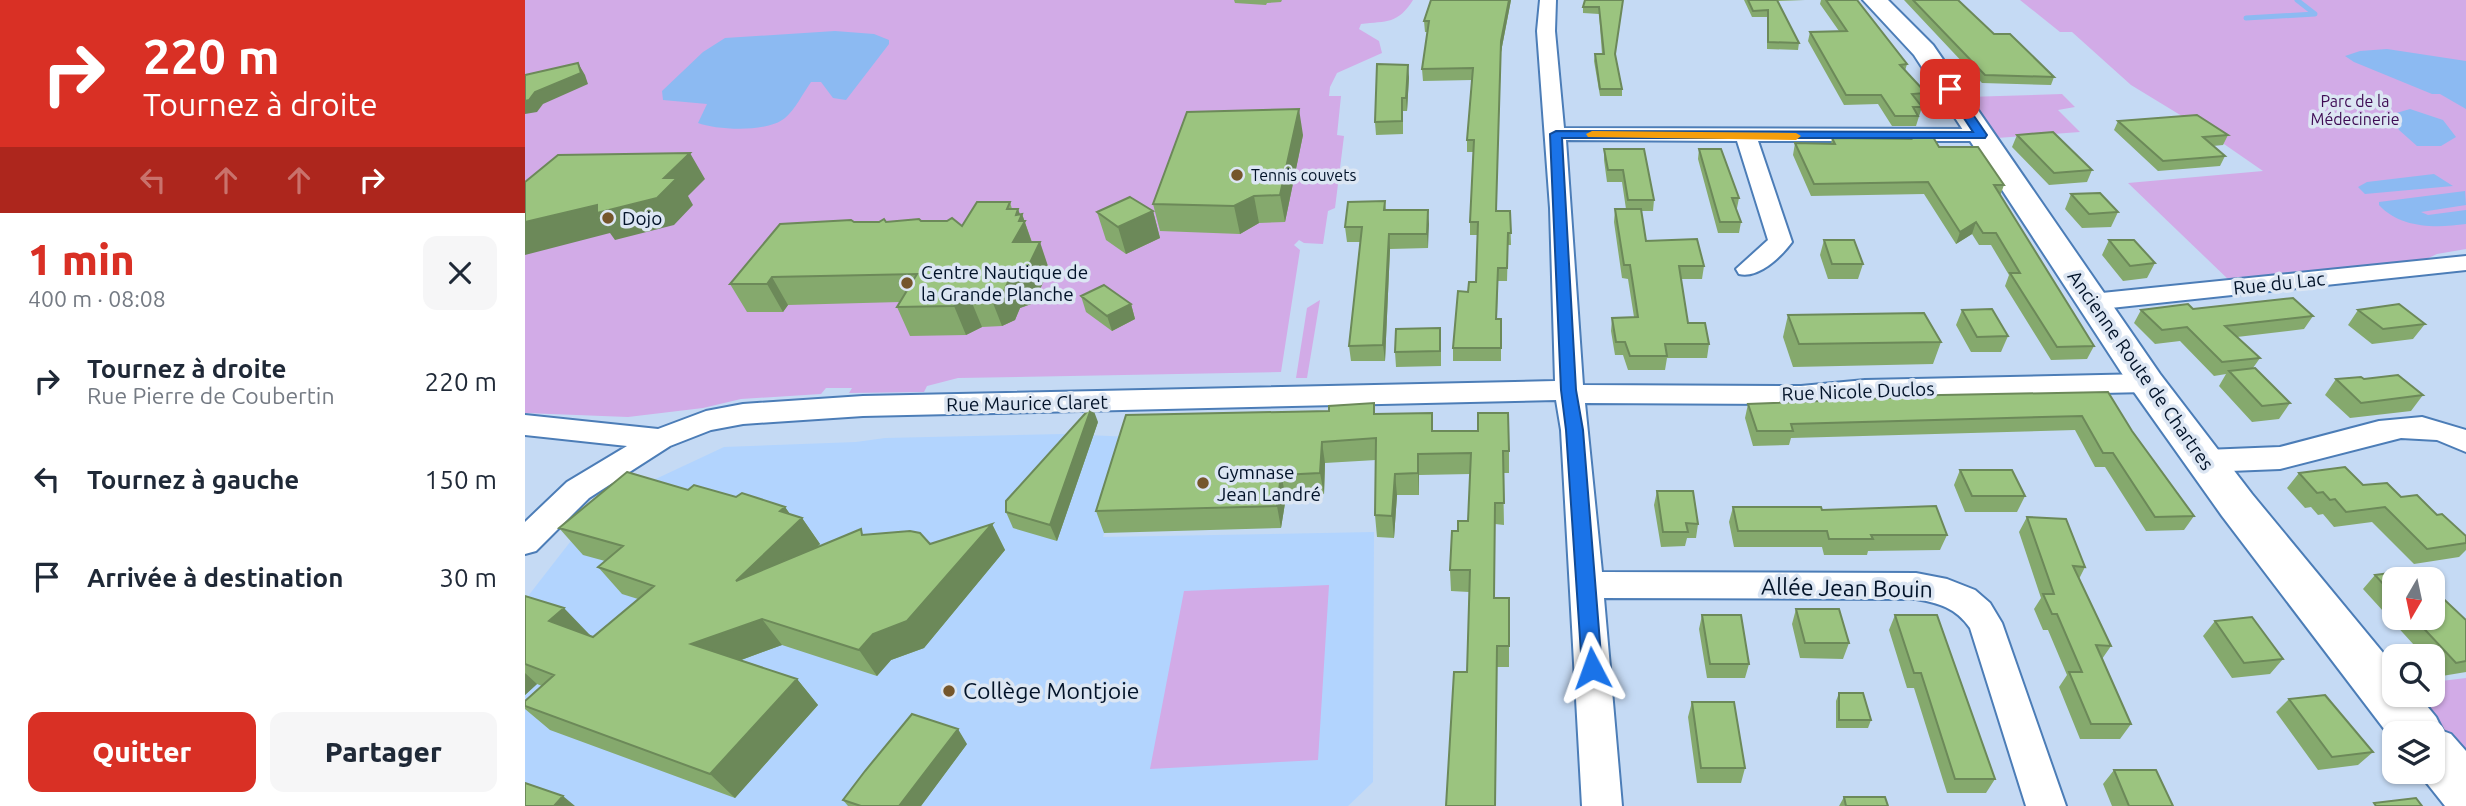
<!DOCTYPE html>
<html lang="fr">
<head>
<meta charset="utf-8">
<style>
  body { margin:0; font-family:Ubuntu,sans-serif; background:#f6f6f7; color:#1f2937; height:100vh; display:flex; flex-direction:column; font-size:26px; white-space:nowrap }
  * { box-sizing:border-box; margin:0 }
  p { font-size:23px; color:#747a83 }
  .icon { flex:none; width:38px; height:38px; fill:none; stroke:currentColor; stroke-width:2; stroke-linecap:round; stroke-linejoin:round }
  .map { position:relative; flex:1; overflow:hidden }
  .panel { display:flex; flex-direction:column; background:#fff; width:525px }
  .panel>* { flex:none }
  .banner { background:#d93025; color:#fff; overflow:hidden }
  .needle { width:46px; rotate:189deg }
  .controls { position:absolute; left:1857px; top:567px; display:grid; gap:14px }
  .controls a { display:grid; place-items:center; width:63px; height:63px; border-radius:14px; background:#fff; box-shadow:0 2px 5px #0004; font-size:35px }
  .pin { position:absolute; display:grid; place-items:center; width:60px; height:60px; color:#fff; margin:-30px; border-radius:14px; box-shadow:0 4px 10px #0006 }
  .me { position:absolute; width:77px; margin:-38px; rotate:356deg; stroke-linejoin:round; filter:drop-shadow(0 0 5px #0008) }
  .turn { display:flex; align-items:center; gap:24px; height:147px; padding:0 28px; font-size:32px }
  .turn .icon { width:91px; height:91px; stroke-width:2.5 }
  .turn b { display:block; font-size:49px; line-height:60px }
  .lanes { display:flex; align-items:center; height:66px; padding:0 28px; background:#0003; justify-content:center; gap:35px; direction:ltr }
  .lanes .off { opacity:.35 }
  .round { display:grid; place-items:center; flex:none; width:74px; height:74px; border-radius:14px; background:#f6f6f7 }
  .headline { display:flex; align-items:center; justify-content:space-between; height:119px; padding:0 28px }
  h1 { font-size:42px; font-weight:800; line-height:52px; color:#d93025 }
  .action { display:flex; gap:14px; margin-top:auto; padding:14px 28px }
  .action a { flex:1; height:80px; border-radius:14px; background:#d93025; color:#fff; font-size:28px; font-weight:800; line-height:80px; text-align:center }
  .action a+a { background:#f6f6f7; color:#1f2937 }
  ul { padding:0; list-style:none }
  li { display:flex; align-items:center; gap:21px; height:98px; padding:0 28px }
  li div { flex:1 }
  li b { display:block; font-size:26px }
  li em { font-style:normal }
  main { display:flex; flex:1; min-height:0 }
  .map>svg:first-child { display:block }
  .built { fill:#b2d4fe }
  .green { fill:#d2abe7 }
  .water { fill:#8cbaf2 }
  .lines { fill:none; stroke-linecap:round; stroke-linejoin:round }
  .stream { stroke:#8cbaf2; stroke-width:5 }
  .street-casing { stroke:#4c7db7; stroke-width:4 }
  .secondary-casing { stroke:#4c7db7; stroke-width:4 }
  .street { fill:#fff; fill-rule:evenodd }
  .secondary { fill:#fff; fill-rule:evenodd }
  .wall { fill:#85a96d }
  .shaded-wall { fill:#6c8959 }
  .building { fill:#9bc47f; stroke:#6c8959; stroke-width:2 }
  .route { fill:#1a73e8; stroke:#114b97; stroke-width:2 }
  .slow { fill:#f59e0b }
  .poi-dot { fill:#75562b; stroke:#dce6f3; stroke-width:2.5 }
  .labels { text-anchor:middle; stroke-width:7; stroke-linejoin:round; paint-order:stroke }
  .far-park-label { font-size:16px; fill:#3e0b53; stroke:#dce6f3 }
  .far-poi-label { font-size:16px; fill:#021329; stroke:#dce6f3; text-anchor:start }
  .poi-label { font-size:19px; fill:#021329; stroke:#dce6f3; text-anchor:start }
  .street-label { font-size:19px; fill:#021329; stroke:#dce6f3 }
  .near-street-label { font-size:23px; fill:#021329; stroke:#dce6f3 }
  .near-poi-label { font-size:23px; fill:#021329; stroke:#dce6f3; text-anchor:start }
</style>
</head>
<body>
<main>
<section class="panel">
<div class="banner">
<div class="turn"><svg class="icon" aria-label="right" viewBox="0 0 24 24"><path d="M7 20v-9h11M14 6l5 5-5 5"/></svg><div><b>220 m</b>Tournez à droite</div></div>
<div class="lanes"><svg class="icon off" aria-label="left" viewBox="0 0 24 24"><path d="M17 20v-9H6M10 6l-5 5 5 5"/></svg><svg class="icon off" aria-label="ahead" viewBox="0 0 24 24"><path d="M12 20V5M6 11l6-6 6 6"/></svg><svg class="icon off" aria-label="ahead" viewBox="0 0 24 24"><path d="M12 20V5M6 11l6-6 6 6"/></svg><svg class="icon" aria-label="right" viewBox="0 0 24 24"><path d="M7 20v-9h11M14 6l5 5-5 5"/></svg></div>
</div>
<div class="headline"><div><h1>1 min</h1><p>400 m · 08:08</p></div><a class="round"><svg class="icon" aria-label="close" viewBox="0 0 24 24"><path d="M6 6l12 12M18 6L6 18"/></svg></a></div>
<ul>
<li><svg class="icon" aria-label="right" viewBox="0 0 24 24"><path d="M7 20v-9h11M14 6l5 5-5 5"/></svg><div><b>Tournez à droite</b><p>Rue Pierre de Coubertin</p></div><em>220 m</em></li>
<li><svg class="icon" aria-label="left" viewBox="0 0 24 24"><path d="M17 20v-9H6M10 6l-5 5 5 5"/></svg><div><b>Tournez à gauche</b></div><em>150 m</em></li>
<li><svg class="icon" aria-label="arrive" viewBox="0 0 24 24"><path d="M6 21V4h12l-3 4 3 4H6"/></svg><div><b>Arrivée à destination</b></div><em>30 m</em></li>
</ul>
<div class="action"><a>Quitter</a><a>Partager</a></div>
</section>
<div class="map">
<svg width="1941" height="806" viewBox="0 0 1941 806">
  <rect width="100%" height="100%" fill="#c5daf4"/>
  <path class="built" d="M538 434 608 437 578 537 849 532 848 782 823 806H0V600L73 506 199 447 331 442 360 438Z"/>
  <path class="green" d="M0 0H888C873 24 862 21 836 24L834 29 854 41 857 53 812 73 805 87 804 96H816L812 135 819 136 810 208 803 211 798 244 779 243 774 240 769 245 775 250 756 372 433 378 402 386 399 392 324 393 327 388H301L296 394 216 399 178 408 103 417 0 413Z
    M1495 0H1941V249L1912 254 1899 260 1706 282 1603 183 1738 171 1670 124 1606 85 1547 32H1535Z
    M1537 94 1550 107 1533 110 1555 132 1472 138 1441 97Z
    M795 300 782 378H771L782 308Z
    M804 585 793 760 625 769 659 591Z
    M1941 678V757L1888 695H1908V682Z"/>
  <path class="water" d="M310 31 349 34 364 40V44L321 100 308 98 296 82H286C278 93 270 110 260 118 242 133 192 130 173 123L182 104 138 100 137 91 178 52 200 38Z
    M1862 49 1941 61V109L1915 94H1907L1829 62 1820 56 1835 51Z
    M1885 109 1918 120 1931 137 1916 146H1892L1874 130 1868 114Z
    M1909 174 1928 186 1840 194 1833 187 1842 182Z
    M1940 191 1941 205 1896 212 1903 215 1941 210V224C1912 228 1876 229 1854 205V202Z"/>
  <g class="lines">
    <path class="stream" d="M1721 18 1790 14 1772 0"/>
    <g class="street-casing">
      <path id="street" d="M1015 0H1031L1030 31 1039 128 1456 129 1463 131 1466 135 1463 139 1456 141H1233L1267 242C1256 257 1233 279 1214 274L1211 269 1243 240 1212 141 1041 140 1058 385 1276 386 1340 380 1622 374 1632 377 1636 383 1632 389 1622 392 1340 398 1276 404 1060 403 1077 572 1391 573 1422 579 1450 590 1465 603 1477 623 1541 806H1501L1445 628C1431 608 1414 603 1391 599L1079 598 1097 806H1057L1036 430 1031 400 338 416 218 424 186 430 145 446 64 498 11 551 0 554V522L42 482 102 446 0 435V415L133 429 181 411 218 404 338 396 1030 381 1025 208 1012 31Z
        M1941 256V270L1567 310 1558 307 1554 302 1558 297 1567 294Z
        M1897 417 1941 430V452L1912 440 1876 438 1755 469 1680 472 1670 469 1665 461 1670 453 1680 450 1755 447 1854 421Z"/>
    </g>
    <g class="secondary-casing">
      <path id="secondary" d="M1338 0H1363L1408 45 1635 374 1727 494 1869 666V695H1893L1911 717 1918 731 1926 734 1941 751V806H1920L1893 772H1908V733H1869V742L1697 516 1609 392 1389 55Z"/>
    </g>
    <use href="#street" class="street"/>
    <use href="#secondary" class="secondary"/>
  </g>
  <path class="wall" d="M709 0H757L756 2 742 3 741 5 710 3Z
    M906 0H986L976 52 971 211H985L986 245H983L982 281H973L972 319H976V361H928V348L943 292 951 282 953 235H945V222L948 152H942V140L947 80 898 81 897 69 903 32H900L899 21Z
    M1098 0 1090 55 1097 89V96H1075L1069 61 1070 54H1077L1074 14 1058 13V7Z
    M1219 0H1280L1252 1 1274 43 1273 50 1242 49V17H1227Z
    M1296 0H1332L1382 64 1380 71 1401 93 1398 103H1393L1397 107 1391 126H1367L1353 104 1319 105 1283 41 1285 32 1314 31 1295 4Z
    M1379 0H1433L1469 34 1529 77 1526 85 1457 83Z
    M884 77 882 111H878V134L851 135 850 122Z
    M1593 121 1703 135 1698 145 1688 146 1700 156 1695 166 1633 171 1589 130Z
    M1381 132 1414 147 1479 185 1475 196 1569 346 1562 359 1526 360 1480 286 1484 275 1466 245H1454L1447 234 1431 244 1399 194 1286 196 1268 155 1270 143 1306 144 1307 138 1379 139Z
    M778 135 760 222 734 223 715 234 635 231 628 204Z
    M1492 135 1567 170 1562 182 1524 185 1487 147Z
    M1079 149 1129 200 1128 211H1116L1121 241 1179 266 1177 279H1156L1163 323 1184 344 1182 358H1142L1140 370H1103L1098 355H1090L1086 331 1087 318 1109 317 1103 279 1097 278 1089 222 1090 209H1101L1097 182H1082L1079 160Z
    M1174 149 1214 198 1212 208H1211L1216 222 1214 233H1193L1173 159Z
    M1546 194 1593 212 1586 227 1557 228 1540 209Z
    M860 201 861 210H903V248L865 249 860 361H826L824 346 835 242H822L820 227Z
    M485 202 487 209 495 214H497L507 242 524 269 509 303 495 308 490 320 477 326 457 327 441 335 385 336 372 307 375 302 263 305 258 312H222L205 284 329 222 396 221 437 226Z
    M628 211 635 238 601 254 581 240 572 212Z
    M1299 240 1338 264 1333 279H1303L1295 255Z
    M1584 240 1630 263 1622 278 1598 281 1577 255Z
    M556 296 606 304 610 319 587 331 561 312Z
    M1668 309 1788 316 1779 329 1712 337 1735 358 1728 368 1765 403 1754 419 1727 422 1694 386 1701 374 1689 376 1655 341 1630 344 1609 323 1616 310Z
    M1437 310 1483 336 1476 352H1446L1431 325Z
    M1833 310 1900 324 1888 339 1847 344 1823 325Z
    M1263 315 1416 342 1408 364 1268 367 1258 337Z
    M916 343V366L871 367 870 352Z
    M1811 379H1839L1898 395 1886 411 1825 418 1800 395Z
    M1583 392 1607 431 1669 516 1659 530 1621 531 1580 467H1570L1550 430 1266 438 1264 445 1228 446 1220 418 1223 404 1363 398 1364 396Z
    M804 411 850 414 907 413 908 431 984 451V473H978L979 525 970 524 969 598H984V667H972L942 672 944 592 926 591 925 570 933 531 943 521 945 474 894 475V495H872L869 538 852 537 850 515 851 460 800 463 799 494 761 497 756 528 579 533 571 511Z
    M573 422 532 541 488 528 481 512Z
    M1435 470 1500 496 1492 512H1440L1429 485Z
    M1774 473 1838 485 1876 497 1912 515 1941 536V550L1934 557 1889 564 1847 522 1809 527 1798 514 1793 515 1786 507 1780 508 1762 488Z
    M163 490 260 507 265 514 277 518 295 544 292 547 340 534 405 544 467 524 480 550 399 648 366 660 352 676 257 645 216 660 272 679 293 705 210 798 25 730 0 709V701L17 686 12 684 0 695V596L64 635 68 637 113 599 97 594 73 567 80 561 58 555 34 528Z
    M1132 491 1173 524 1171 538H1162L1160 546 1136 547 1129 505Z
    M1208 507 1297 510 1422 535 1415 550 1343 551 1342 555H1299L1297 547H1209L1204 522Z
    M1502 517 1560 567 1554 579 1586 646 1577 659 1606 724 1595 739H1555L1534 687 1542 675 1523 630H1518L1509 609 1516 598 1494 532Z
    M1850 575 1869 579V618H1908L1941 620V672L1917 676 1908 666V656H1899L1838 589Z
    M1271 609 1324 643 1318 659 1275 658 1267 624Z
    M1177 615 1224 664 1220 678H1182L1174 629Z
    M1370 615 1470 779 1461 793H1422L1389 688H1382L1364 630Z
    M1690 621 1758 659 1745 674 1707 678 1678 636Z
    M1314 693 1346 720 1343 728H1311V701Z
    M1764 699 1848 752 1833 765 1793 770 1751 712Z
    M1167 702 1220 768 1216 783H1172L1163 717Z
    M442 744 396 806H323L318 800Z
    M1589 770 1648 806H1587L1578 784Z
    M1319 797 1363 806H1314Z"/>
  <path class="shaded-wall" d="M984 0H986L976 52V41Z
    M53 63 60 75 63 84 18 104 12 112 0 114V101L10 92Z
    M883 65 884 77 882 111 881 98Z
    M774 109 778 135 760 222 755 195Z
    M165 153 180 179 163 196 168 205 149 225 90 240 85 233 0 255V222L139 178Z
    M729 196 734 223 715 234 709 206Z
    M493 209 496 217 497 214 509 249 488 242 491 215Z
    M903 210 904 224 903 248 902 234Z
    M628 211 635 238 601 254 593 227Z
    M1451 222 1447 234 1431 244 1435 232Z
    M864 234 865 249 860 361 858 345Z
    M515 242 524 269 509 303 495 308 490 320 477 326 466 298 484 280Z
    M247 277 263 305 258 312 242 284Z
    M445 298 457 327 441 335 429 306Z
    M606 304 610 319 587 331 582 316Z
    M567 406 573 422 532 541 525 525Z
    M797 442 800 463 799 494 795 473Z
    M893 454 894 475V495L893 473Z
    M870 474 872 495 869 538 867 516Z
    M756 475 761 497 756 528 752 506Z
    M260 507 271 523 277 518 295 544 232 607 211 581 255 511Z
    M467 524 480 550 399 648 366 660 352 676 334 650 348 634Z
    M39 608 65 635 50 648 24 621Z
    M237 619 257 645 189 670 166 644Z
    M0 673 12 684 0 695Z
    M272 679 293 705 210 798 185 774Z
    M433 729 442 744 396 806H374Z
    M38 796 50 806H29Z"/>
  <path class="building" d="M906 0H984L976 41 971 211H985L986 233H983L982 268H973L971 319H976V348H928L933 291 943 292 944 282H951L953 222H945L949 140H942L948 68 897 69 904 21H899Z
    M1060 0H1098L1090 54 1097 89H1075L1070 54H1079L1074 7H1058Z
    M1223 0H1252L1274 43 1243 42V10L1228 11Z
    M1301 0H1332L1382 64 1375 65 1401 93 1387 94 1397 107H1388L1393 116H1370L1356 95H1321L1285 32 1322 31Z
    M1388 0H1433L1469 34H1485L1529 77 1460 75Z
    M53 63 56 73 10 92 4 100 0 101V75Z
    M852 64 883 65 881 98H877V121L850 122Z
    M774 109 755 195 729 196 709 206 628 204 662 112Z
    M1672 115 1703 135 1678 137 1700 156 1638 161 1593 121Z
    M1381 132H1405L1414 147H1453L1479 185H1469L1569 346 1532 347 1485 273H1495L1471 233H1458L1451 222 1435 232 1403 182 1289 184 1270 143 1310 144 1307 138 1386 139Z
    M1528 132 1567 170 1529 173 1492 135Z
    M1079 149H1119L1129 200H1103L1098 170H1083Z
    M1174 149H1196L1214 198H1207L1216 222H1195Z
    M165 153 139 178H152L132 198 72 213V205L0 222V182L33 155Z
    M1575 193 1593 212 1564 214 1546 194Z
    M605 197 628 211 593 227 572 212Z
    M860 201 859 210H903L902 234H864L858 345 824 346 837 227H820L823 202Z
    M452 202H485L482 209H493L491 215 497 214 494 221H500L488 242H515L499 275 484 280 479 291 466 298H445L429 306 372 307 392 274 247 277 242 284H205L255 224 326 220 329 222H354L359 219 361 222 394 219 396 221H422L427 218 437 226Z
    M1090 209H1116L1121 241 1172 239 1179 266H1154L1163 323H1180L1184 344H1140L1142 356H1105L1100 342H1091L1087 318 1113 317 1105 265H1099Z
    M1299 240H1329L1338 264H1307Z
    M1584 240H1609L1630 263 1605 266Z
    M579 285 606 304 582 316 556 296Z
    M1768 298 1788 316 1700 326 1735 358 1697 362 1662 327 1637 330 1616 310 1663 304 1668 309Z
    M1874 304 1900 324 1858 329 1833 310Z
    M1467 309 1483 336 1452 337 1437 310Z
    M1399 313 1416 342 1274 344 1263 315Z
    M915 328V351L870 352 871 329Z
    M1730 368 1765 403 1737 406 1704 371Z
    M1873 375 1898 395 1836 403 1811 379 1836 377 1839 379Z
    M1583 392 1607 431 1669 516 1630 517 1588 453H1578L1557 416 1266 424 1268 431H1232L1223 404 1365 398 1364 396Z
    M849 403V414L907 413V431H953V413H983L984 451H978L979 503H970L969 598H984V646H972L970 806H921L929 672H942L945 570H925L927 531H933V521H943L946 453 893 454V473L870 474 867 516 850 515 851 438 797 442 795 473 756 475 752 506 571 511 601 415 804 411V406Z
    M567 406 525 525 481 512V501Z
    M1820 467 1838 485 1862 483 1876 497 1892 495 1912 515 1917 514 1941 536V543L1902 549 1860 507 1821 512 1810 499 1805 500 1798 492 1792 493 1774 473Z
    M1435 470H1487L1500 496H1447Z
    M102 472 163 490 169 485 211 497 217 493 260 507 255 511 277 518 211 581 336 529 337 535 385 531 395 533 405 544 467 524 382 621 348 634 334 650 237 619 166 644 272 679 185 774 0 706V701L29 675 0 664V596L39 608 24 621 68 637 129 586 73 567 98 546 34 528Z
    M1132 491H1168L1173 524 1161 523 1163 532H1138Z
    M1411 506 1422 535H1346L1348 539H1304L1302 531H1213L1208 507H1296L1297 510Z
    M1502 517 1541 519 1560 567 1548 566 1586 646 1571 645 1606 724H1566L1544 672H1557L1532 614H1527L1518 594H1529Z
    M1887 570 1897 579H1869V596L1850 575Z
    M1908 589 1941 620V661L1931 663 1889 618H1908Z
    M1271 609H1314L1324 643H1280Z
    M1177 615H1216L1224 664H1185Z
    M1370 615H1412L1470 779H1430L1396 673H1389Z
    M1727 617 1758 659 1719 663 1690 621Z
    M1314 693H1338L1346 720H1314Z
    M1800 695 1848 752 1807 757 1764 699Z
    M1167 702H1209L1220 768H1176Z
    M387 714 433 729 374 806H336L318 800 340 771Z
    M1589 770H1631L1648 806H1604Z
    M0 783 38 796 29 806H0Z
    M1319 797H1360L1363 806H1321Z
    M1891 798 1897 806H1851L1849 803Z"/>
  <path class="route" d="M1425 86 1429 87 1462 135 1460 138H1037L1051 390 1058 430 1077 668 1074 674 1067 677 1060 674 1057 668 1041 430 1036 390 1025 134 1031 131 1448 132 1420 89Z"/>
  <path class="slow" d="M1067 131 1271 133 1276 136 1271 140 1063 137 1061 134Z"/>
  <g class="poi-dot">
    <circle cx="712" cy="175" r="7"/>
    <circle cx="83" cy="218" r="7"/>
    <circle cx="382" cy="283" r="7"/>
    <circle cx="678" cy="483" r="7"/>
    <circle cx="424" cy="691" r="7"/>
  </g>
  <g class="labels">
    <g class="far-park-label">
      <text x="1830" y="107">Parc de la<tspan x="1830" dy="18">Médecinerie</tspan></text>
    </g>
    <g class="far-poi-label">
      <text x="726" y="181">Tennis couvets</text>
    </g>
    <g class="poi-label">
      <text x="97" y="225">Dojo</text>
      <text x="396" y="279">Centre Nautique de<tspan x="396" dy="22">la Grande Planche</tspan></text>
      <text x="692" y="479">Gymnase<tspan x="692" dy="22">Jean Landré</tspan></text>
    </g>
    <g class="street-label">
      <text transform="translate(1754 283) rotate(-6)" y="7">Rue du Lac</text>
      <text transform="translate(1616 370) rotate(55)" y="7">Ancienne Route de Chartres</text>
      <text transform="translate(1333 391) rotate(-2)" y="7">Rue Nicole Duclos</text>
      <text transform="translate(502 403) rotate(-1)" y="7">Rue Maurice Claret</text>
    </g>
    <g class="near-street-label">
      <text transform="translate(1322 588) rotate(1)" y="8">Allée Jean Bouin</text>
    </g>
    <g class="near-poi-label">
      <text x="438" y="699">Collège Montjoie</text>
    </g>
  </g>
</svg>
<div class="controls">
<a><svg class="needle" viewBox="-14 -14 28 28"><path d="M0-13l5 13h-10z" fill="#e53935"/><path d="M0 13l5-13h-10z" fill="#747a83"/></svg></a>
<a><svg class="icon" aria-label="search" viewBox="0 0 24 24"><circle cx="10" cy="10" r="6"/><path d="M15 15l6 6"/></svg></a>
<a><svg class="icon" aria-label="layers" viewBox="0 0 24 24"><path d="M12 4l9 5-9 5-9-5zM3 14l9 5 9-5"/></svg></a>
</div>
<div class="pin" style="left:1425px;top:89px;background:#d93025"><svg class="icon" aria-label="arrive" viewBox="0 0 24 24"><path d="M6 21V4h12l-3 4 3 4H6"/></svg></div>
<svg class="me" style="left:1067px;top:668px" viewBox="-20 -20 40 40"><path d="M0-17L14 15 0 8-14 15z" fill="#1a73e8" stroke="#fff" stroke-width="4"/></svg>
</div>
</main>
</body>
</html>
